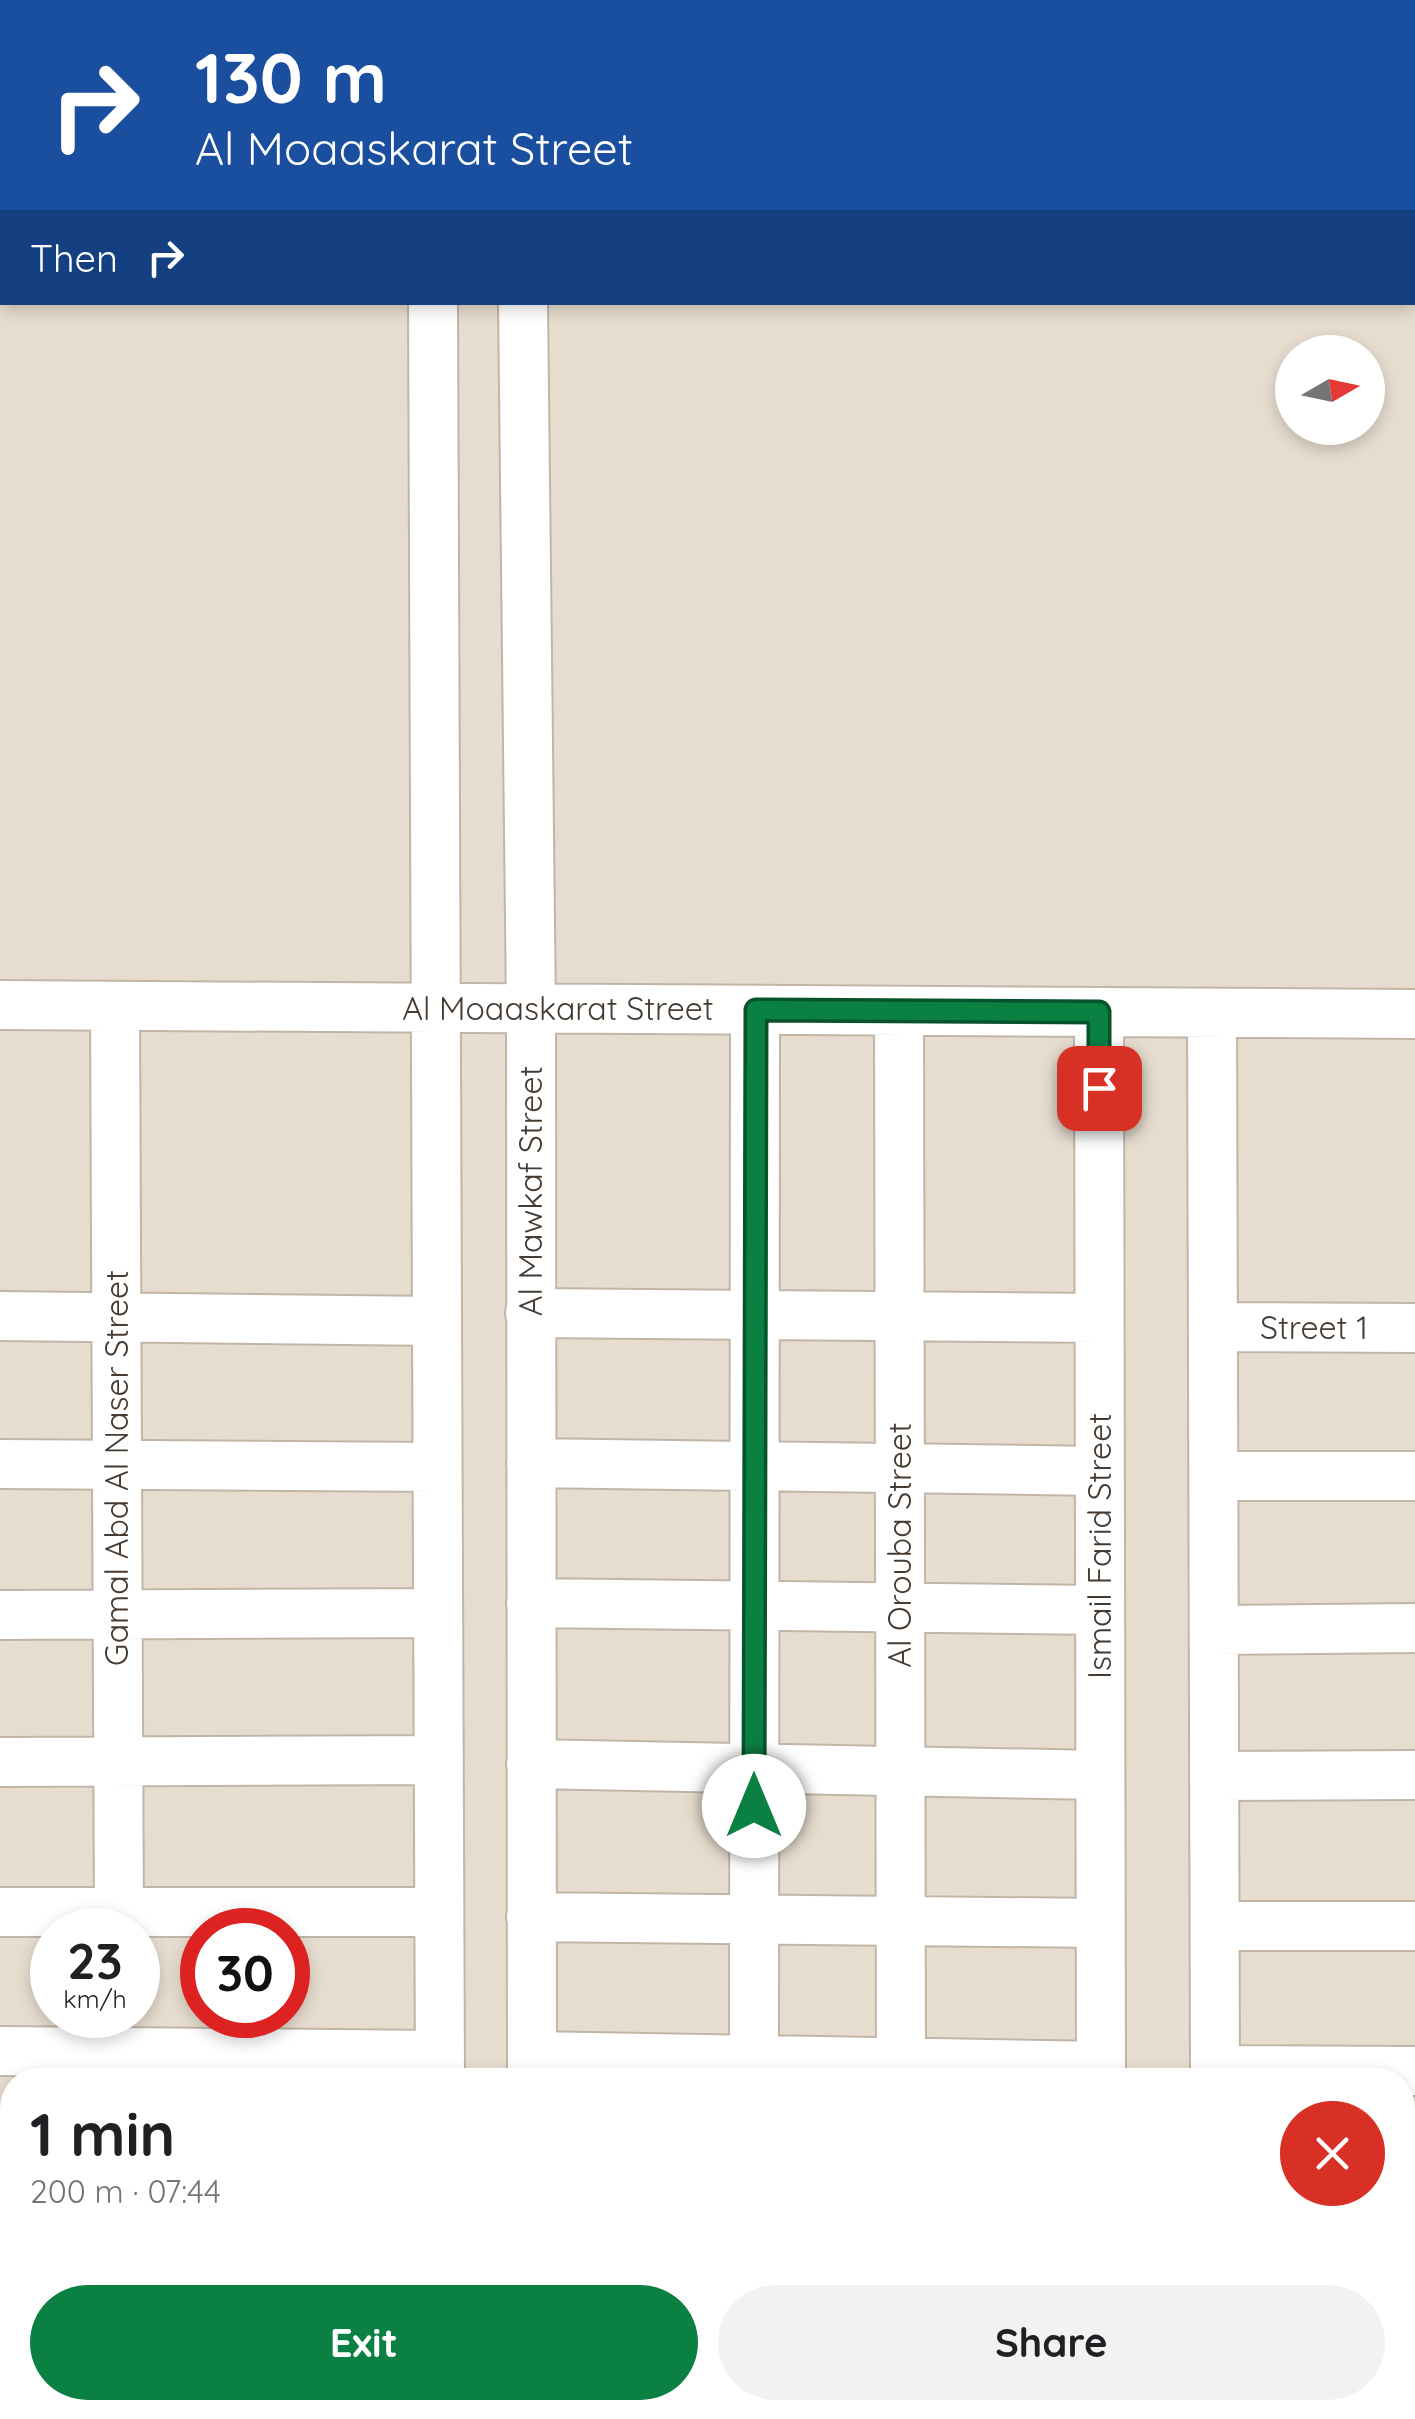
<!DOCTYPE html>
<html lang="en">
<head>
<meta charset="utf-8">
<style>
  body { margin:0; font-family:Quicksand,sans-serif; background:#f2f2f2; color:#202124; height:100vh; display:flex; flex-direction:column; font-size:38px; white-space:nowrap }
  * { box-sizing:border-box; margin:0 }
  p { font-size:32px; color:#757577 }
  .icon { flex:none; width:55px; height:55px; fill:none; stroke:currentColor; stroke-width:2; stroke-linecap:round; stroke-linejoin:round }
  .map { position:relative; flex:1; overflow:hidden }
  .drawer { position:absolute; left:0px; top:2068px; width:1415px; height:352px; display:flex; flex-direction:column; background:#fff; border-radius:40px 40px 0 0; box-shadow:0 5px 15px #0003 }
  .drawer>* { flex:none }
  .hud { position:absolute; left:0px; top:0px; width:1415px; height:305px; box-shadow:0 5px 15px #0003; background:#1a4fa0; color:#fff; overflow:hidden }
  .needle { width:65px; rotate:81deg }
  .fabs { position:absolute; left:1275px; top:335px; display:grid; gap:20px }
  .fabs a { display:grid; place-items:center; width:110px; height:110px; border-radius:50%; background:#fff; box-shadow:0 5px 15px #0003; font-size:50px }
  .speed { position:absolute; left:30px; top:1908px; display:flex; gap:20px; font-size:50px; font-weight:700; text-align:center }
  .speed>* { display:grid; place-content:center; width:130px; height:130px; border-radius:50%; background:#fff; box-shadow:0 5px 15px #0003; line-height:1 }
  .speed small { font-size:25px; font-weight:400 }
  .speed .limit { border:15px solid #d22; background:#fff; color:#111 }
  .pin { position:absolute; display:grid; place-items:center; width:85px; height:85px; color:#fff; margin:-42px; border-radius:20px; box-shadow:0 5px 15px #0006 }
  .me { position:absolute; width:110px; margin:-55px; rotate:0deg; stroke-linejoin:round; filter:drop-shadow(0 0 8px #0008) }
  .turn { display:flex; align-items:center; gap:35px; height:210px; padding:0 30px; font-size:45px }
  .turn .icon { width:130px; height:130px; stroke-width:2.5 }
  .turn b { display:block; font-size:70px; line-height:85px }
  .then { display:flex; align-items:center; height:95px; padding:0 30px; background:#0003; gap:20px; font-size:38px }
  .round { display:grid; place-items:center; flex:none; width:105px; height:105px; border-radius:52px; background:#f2f2f2 }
  .summary { display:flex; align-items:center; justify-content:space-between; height:170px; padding:0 30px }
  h1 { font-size:60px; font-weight:800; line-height:75px }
  .button { display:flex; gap:20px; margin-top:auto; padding:20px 30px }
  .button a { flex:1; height:115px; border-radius:60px; background:#0b8043; color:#fff; font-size:40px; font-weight:800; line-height:115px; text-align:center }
  .button a+a { background:#f2f2f2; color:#202124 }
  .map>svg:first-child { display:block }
  .residential { fill:#e7ddcf; fill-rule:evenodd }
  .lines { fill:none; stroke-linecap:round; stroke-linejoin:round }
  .minor-casing { stroke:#c2b5a7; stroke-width:52 }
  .minor { stroke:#fff; stroke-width:48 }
  .route-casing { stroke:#07532c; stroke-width:25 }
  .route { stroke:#0b8043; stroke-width:18 }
  .labels { text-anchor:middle; stroke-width:8; stroke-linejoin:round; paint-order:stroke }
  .street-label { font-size:32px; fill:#453b32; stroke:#fff }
</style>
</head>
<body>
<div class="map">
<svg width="1415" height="2419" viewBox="0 0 1415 2419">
  <rect width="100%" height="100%" fill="#f3ece2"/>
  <path class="residential" d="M0 0H1415V2419H0ZM2 2H1412V302H2ZM1292 352H1368V428H1292ZM52 1930H138V2015H52ZM202 1930H288V2015H202ZM12 2080H1402V2408H12Z"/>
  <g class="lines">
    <g class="minor-casing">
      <path id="minor" d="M431 0V2
        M520 0V2
        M433 302 440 2080
        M523 302 531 1009 532 2080
        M0 1005 1415 1014
        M115 1006 119 1930
        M899 1011 901 2080
        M1099 1012 1101 2080
        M1212 1013 1215 2080
        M530 1313 1099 1318
        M0 1316 437 1321
        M1214 1327 1415 1328
        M531 1463 1099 1471
        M0 1464 437 1467
        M1214 1476H1415
        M531 1603 1100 1610
        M0 1615 438 1613
        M1214 1630 1415 1628
        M0 1762 439 1760
        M531 1764 1100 1775
        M1214 1776 1415 1775
        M0 1912H439
        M531 1917 1100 1923
        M1215 1926H1415
        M0 2051 440 2055
        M532 2056 1101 2066
        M1215 2070 1415 2071
        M754 2080 755 1010
        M0 2210H12
        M1402 2222H1415
        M0 2365H12
        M1402 2374H1415
        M121 2408V2419
        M441 2408V2419
        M532 2408V2419
        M902 2408V2419
        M753 2419V2408
        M1102 2419V2408
        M1216 2419V2408"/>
    </g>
    <use href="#minor" class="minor"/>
  </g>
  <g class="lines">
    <g class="route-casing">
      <path id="route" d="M754 1806 756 1010 1099 1012V1088"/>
    </g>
    <use href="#route" class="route"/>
  </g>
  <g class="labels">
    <g class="street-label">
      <text x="558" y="1020">Al Moaaskarat Street</text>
      <text transform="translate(531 1191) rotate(-90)" y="11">Al Mawkaf Street</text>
      <text x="1314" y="1339">Street 1</text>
      <text transform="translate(117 1468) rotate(-90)" y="11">Gamal Abd Al Naser Street</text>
      <text transform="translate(900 1545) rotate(-90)" y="11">Al Orouba Street</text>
      <text transform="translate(1100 1546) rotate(-90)" y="11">Ismail Farid Street</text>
    </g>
  </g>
</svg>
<div class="fabs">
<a><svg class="needle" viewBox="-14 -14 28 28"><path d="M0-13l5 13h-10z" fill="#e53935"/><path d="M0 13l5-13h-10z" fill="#757577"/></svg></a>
</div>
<div class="speed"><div>23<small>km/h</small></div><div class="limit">30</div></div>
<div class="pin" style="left:1099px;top:1088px;background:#d93025"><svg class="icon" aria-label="arrive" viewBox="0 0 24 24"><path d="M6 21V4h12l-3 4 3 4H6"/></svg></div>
<svg class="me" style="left:754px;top:1806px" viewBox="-20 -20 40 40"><circle r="19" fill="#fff"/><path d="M0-13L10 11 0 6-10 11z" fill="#0b8043"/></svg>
<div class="hud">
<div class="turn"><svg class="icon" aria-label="right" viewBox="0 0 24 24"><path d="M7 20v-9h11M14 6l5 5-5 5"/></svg><div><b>130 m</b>Al Moaaskarat Street</div></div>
<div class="then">Then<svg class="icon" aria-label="right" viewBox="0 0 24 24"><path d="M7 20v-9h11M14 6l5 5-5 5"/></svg></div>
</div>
<section class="drawer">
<div class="summary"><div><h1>1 min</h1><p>200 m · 07:44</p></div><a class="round" style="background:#d93025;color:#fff"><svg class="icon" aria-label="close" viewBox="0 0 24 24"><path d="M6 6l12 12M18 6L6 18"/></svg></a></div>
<div class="button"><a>Exit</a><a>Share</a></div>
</section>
</div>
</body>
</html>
